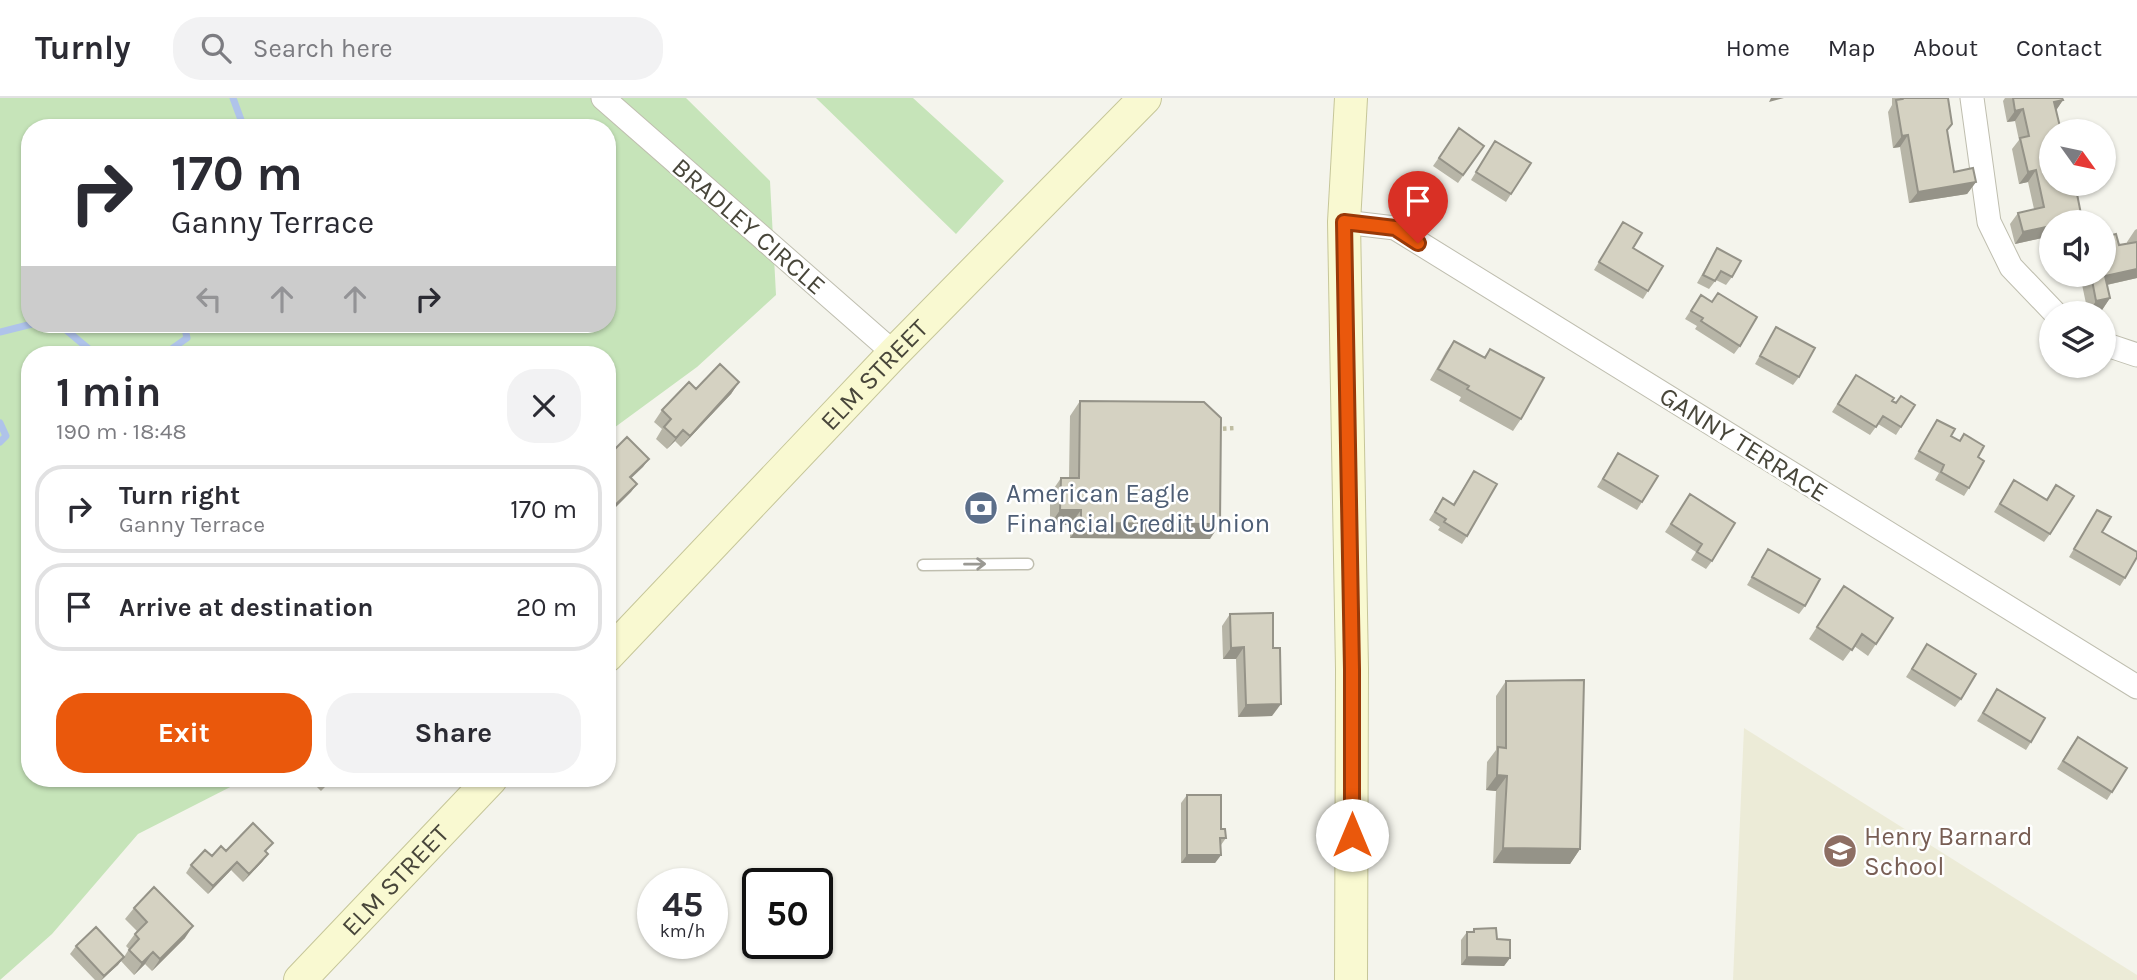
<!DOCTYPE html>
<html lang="en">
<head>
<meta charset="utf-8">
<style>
  body { margin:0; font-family:Karla,sans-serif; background:#f2f2f3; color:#2b2b33; height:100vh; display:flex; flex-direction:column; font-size:26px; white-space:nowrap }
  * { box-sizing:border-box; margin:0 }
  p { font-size:23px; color:#7c7c81 }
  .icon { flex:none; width:38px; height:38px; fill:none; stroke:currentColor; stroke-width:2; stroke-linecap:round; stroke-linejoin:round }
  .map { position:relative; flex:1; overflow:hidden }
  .panel { position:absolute; left:21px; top:248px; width:595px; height:441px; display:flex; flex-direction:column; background:#fff; border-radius:28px; box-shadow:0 2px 5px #0004 }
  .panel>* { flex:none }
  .hud { position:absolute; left:21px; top:21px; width:595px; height:214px; border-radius:28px; box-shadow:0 2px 5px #0004; background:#fff; color:#2b2b33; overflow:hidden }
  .needle { width:46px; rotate:123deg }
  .buttons { position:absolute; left:2039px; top:21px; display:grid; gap:14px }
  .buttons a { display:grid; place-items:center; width:77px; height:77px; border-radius:50%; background:#fff; box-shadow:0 2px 5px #0004; font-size:35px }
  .speed { position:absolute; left:637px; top:770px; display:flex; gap:14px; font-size:35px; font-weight:700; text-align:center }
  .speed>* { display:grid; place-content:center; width:91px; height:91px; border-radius:50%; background:#fff; box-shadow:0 2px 5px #0004; line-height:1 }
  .speed small { font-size:18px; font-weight:400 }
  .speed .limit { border:4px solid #111; border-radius:10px; background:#fff; color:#111 }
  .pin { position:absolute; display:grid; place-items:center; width:60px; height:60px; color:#fff; margin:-72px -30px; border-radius:50% 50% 50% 0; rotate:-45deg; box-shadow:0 0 7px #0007 }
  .pin .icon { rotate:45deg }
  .me { position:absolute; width:77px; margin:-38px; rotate:0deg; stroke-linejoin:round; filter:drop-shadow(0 0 5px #0008) }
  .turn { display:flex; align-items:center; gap:24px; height:147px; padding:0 35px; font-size:32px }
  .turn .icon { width:91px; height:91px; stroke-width:2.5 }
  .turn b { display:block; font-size:49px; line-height:60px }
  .lanes { display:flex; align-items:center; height:66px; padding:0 35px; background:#0003; justify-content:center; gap:35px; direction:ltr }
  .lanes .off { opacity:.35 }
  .round { display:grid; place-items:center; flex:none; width:74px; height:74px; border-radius:28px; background:#f2f2f3 }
  .summary { display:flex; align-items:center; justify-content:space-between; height:119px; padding:0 35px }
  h1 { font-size:42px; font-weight:700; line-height:52px }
  .button { display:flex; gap:14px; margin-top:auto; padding:14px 35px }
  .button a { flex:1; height:80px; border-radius:28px; background:#ea580c; color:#fff; font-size:28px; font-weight:700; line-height:80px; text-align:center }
  .button a+a { background:#f2f2f3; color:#2b2b33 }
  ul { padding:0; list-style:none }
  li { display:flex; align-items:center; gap:21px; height:88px; margin:0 14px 10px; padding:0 21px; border:4px solid #e1e1e2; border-radius:28px }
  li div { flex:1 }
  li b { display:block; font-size:26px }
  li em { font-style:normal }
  header { display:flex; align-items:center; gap:42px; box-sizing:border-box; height:98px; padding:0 35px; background:#fff; border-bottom:2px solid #e1e1e2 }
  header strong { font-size:33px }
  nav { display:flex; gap:38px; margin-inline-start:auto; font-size:24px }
  .search { width:490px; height:63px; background:#f2f2f3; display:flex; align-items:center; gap:18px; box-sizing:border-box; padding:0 24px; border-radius:28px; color:#7c7c81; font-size:26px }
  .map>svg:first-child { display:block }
  .education { fill:#ecebd7 }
  .green { fill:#c6e4b9; fill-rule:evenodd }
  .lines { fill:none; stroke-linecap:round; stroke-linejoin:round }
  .stream { stroke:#afc3ea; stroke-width:7 }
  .lane-casing { stroke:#bfbeaf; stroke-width:13 }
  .street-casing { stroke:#bfbeaf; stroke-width:25 }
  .secondary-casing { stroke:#c6c699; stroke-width:34 }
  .path { stroke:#bfbda2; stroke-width:4.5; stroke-dasharray:3.5 3.5; stroke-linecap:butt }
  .lane { stroke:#fff; stroke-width:10 }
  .street { stroke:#fff; stroke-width:23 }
  .secondary { stroke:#f9f9d1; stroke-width:32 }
  .wall { fill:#b7b5a7 }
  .shaded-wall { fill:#959388 }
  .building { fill:#d5d2c2; stroke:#959388; stroke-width:2 }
  .oneway { stroke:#9a9993 }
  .route-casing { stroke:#983908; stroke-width:18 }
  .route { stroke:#ea580c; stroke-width:12 }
  .labels { text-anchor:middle; stroke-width:5; stroke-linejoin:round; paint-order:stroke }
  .street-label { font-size:26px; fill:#48463a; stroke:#fff }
  .service-label { font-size:26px; fill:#4e5e75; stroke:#fff; text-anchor:start }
  .education-label { font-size:26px; fill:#785e54; stroke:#fff; text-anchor:start }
</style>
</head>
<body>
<header>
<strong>Turnly</strong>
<div class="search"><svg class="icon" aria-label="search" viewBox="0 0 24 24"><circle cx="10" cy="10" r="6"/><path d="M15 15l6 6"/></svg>Search here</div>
<nav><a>Home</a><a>Map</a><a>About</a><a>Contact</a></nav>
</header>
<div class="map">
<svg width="2137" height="882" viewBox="0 0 2137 882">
  <rect width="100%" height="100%" fill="#f4f4ec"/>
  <path class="education" d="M1744 630 2137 877V882H1733Z"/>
  <path class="green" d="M0 0H686L770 83 776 197 697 269 607 335V257H30V681H246L138 736 52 836 0 882ZM30 30H607V226H30Z
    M816 0H913L1004 83 956 136Z"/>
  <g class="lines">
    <path class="stream" d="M233 0 244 30
      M59 226 96 257
      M0 234 32 226
      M163 257 187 240 184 226
      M0 325 6 338 0 344"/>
    <g class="lane-casing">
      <path id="lane" d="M923 467 1028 466"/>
    </g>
    <g class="street-casing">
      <path id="street" d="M603 0 894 255
        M1972 0 1989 124 2011 169 2055 215
        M1344 124 1395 130 2137 589
        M2104 246 2137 257"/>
    </g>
    <g class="secondary-casing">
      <g id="secondary">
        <path d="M1351 0 1344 124 1352 571 1351 882"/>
        <path id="s1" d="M607 558 894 255 1145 0"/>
        <path id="s2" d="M300 882 491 681"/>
      </g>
    </g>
    <path class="path" d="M1216 331 1236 330"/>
    <use href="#lane" class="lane"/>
    <use href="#street" class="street"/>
    <use href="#secondary" class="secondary"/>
  </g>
  <path class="wall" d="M1892 0H1948L1947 32 1954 74 1976 84 1967 96 1909 105 1900 49 1893 50 1888 14 1892 7Z
    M2005 0H2062L2063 2 2056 12 2051 138 2015 146 2010 126 2018 115 2034 111 2028 84 2019 86 2012 51 2019 42 2015 23 2007 24 2003 3Z
    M1459 30 1484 48 1458 85 1433 68Z
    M1495 43 1511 96 1506 104 1471 82Z
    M1623 124 1648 193 1643 201 1594 172Z
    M2137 131V180L2107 187 2110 200 2102 212 2088 215 2080 177H2104L2119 147 2127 146V144L2135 132Z
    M1717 150 1732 179 1726 187 1716 182 1709 191 1697 185Z
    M1718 195 1740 248 1734 256 1695 231 1697 228 1685 221 1701 197 1712 204Z
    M1776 229 1799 279 1793 287 1755 266Z
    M1454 243 1484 259 1490 251 1521 321 1513 333 1459 303 1461 299 1430 282 1446 254Z
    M739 284 731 296 681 349 675 343 667 351 656 341 662 331 654 324 662 312 696 291Z
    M1851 285 1892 303 1901 329 1896 337 1878 326 1870 337 1832 314Z
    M1080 303 1210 441 1070 440V427H1050V396L1061 380H1069L1070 318Z
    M1937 322 1951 338 1959 343 1964 336 1978 359 1969 390 1964 398 1935 382 1939 375 1914 361Z
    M1618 355 1642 404 1637 412 1597 389Z
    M1474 373 1467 438 1462 446 1438 432 1440 429 1429 422 1443 400 1453 406Z
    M2014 382 2046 402 2056 387 2050 436 2044 444 1994 414Z
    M1690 396 1712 463 1706 471 1691 462 1696 454 1665 434Z
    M2097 412 2102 434 2125 480 2120 488 2069 459Z
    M1768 451 1805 508 1799 516 1747 487Z
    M1836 500 1893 520 1868 558 1854 548 1843 563 1809 541Z
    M1230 516 1273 550 1272 618 1238 619 1236 561H1223L1222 528Z
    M1927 546 1961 601 1955 609 1906 579Z
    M1506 583 1580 751 1570 766 1493 765 1496 693 1486 692 1487 664 1496 652V598Z
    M1997 591 2031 644 2026 652 1977 623Z
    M2072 647 2112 694 2107 702 2057 671Z
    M313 681H338L332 688 329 685 321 693 311 683Z
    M1187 697 1221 731 1226 740 1221 747V757L1215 765H1181V705Z
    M226 753 266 755 268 756 262 764 243 784 231 772 208 796 186 775 191 767 212 758Z
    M134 810 185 840 152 873 145 866 134 877 121 863 102 882H95L70 856 76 848 124 859 129 851 126 848 137 833 125 821Z
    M1474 831 1497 841 1510 860 1504 868 1461 867V842L1467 834H1472Z"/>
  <path class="shaded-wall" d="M1771 0H1784L1769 4Z
    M2063 2 2055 14 2054 4Z
    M2023 11 2015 23 2007 24 2015 13Z
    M1908 37 1900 49 1893 50 1902 38Z
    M2036 72 2028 84 2019 86 2028 74Z
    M1976 84 1967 96 1909 105 1918 94Z
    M2051 128V138L2015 146 2023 134Z
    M2137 171V180L2097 189 2105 178Z
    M2110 200 2102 212 2088 215 2096 203Z
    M739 284 731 296 681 349 690 338Z
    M683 332 675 343 667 351 676 340Z
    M649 361 643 369 624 387 630 379Z
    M637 386 631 394 607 418 608 414Z
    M1060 412H1081L1070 427H1050Z
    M1081 425 1220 426 1210 441 1070 440Z
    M1244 549 1236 561H1223L1231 550Z
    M1281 606 1272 618 1238 619 1246 607Z
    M1497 677 1507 678 1496 693 1486 692Z
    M1503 750 1580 751 1570 766 1493 765Z
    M268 756 262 764 243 784 249 776Z
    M1187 757H1221L1215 765H1181Z
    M237 764 231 772 208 796 213 788Z
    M193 828 185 840 152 873 160 861Z
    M153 854 145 866 134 877 142 865Z
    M124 859 118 867 101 882 104 878Z
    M1467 859 1510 860 1504 868 1461 867Z"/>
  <path class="building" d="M1901 0H1948L1952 26 1947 32 1954 74 1973 70 1976 84 1918 94 1908 37 1902 38 1896 2 1902 1Z
    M2013 0H2062L2063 2 2054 4 2061 33H2051V86H2069L2070 92 2076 91 2082 121 2068 124H2051V128L2023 134 2018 115 2044 109 2036 72 2028 74 2020 40 2029 38 2023 11 2015 13Z
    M1459 30 1484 48 1463 77 1439 60Z
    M1495 43 1531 65 1511 96 1476 74Z
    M1623 124 1642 135 1633 150 1663 168 1648 193 1599 164Z
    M2116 136 2119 147 2137 144V171L2105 178 2110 200 2096 203 2091 177H2104V139Z
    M1717 150 1741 163 1732 179 1721 173 1715 183 1703 177Z
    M1718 195 1757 219 1740 248 1701 223 1703 220 1691 213 1701 197 1712 204Z
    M1776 229 1815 250 1799 279 1760 258Z
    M1454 243 1485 260 1490 251 1544 280 1521 321 1467 291 1469 288 1438 271Z
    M720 266 739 284 690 338 683 332 676 340 664 329 671 321 662 312 689 284 696 291Z
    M1856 277 1894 300 1892 303 1896 305 1901 298 1915 307 1901 329 1883 318 1876 329 1838 306Z
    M1080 303 1204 304 1221 320 1220 426 1081 425V412H1060L1061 380H1079Z
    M1937 322 1955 331 1951 338 1960 343 1964 336 1984 348 1978 359 1984 363 1969 390 1941 374 1944 367 1919 353Z
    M627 339 649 361 630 379 637 386 608 414 607 413V359Z
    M1618 355 1658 378 1642 404 1603 381Z
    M1474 373 1497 386 1467 438 1444 424 1446 421 1435 414 1443 400 1454 407Z
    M2014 382 2047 402 2056 387 2074 398 2050 436 2000 406Z
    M1690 396 1735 425 1712 463 1697 454 1702 446 1671 426Z
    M2097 412 2111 419 2102 434 2137 454V459L2125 480 2074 451Z
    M1768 451 1820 481 1805 508 1752 479Z
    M1844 488 1893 520 1876 546 1862 536 1852 552 1817 529Z
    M1273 515V550H1280L1281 606 1246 607 1244 549 1231 550 1230 516Z
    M1927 546 1976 576 1961 601 1912 571Z
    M1584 582 1580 751 1503 750 1507 678 1497 677 1498 649 1506 650V583Z
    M1997 591 2045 620 2031 644 1983 615Z
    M2078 639 2127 670 2112 694 2063 663Z
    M322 681H331L327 685Z
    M1187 697H1221V731H1225L1226 740H1220L1221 757H1187Z
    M253 725 273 745 265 753 268 756 249 776 237 764 213 788 191 767 205 752 212 758 221 748 226 753Z
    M154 789 193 828 160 861 153 854 142 865 129 852 139 841 135 836 147 824 134 810Z
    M96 829 124 859 104 878 76 848Z
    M1496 830 1497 841 1510 842V860L1467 859V834H1474V831Z"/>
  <defs><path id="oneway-shaft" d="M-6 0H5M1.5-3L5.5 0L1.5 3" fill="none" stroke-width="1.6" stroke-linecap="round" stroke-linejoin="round" transform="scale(1.75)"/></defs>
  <use class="oneway" href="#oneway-shaft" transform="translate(975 466) rotate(-1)"/>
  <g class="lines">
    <g class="route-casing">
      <path id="route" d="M1352 737V571L1344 124 1395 130 1418 145"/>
    </g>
    <use href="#route" class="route"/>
  </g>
  <defs>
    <g id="bank-disc" transform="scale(1.75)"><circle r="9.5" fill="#5c6f8a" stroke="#fff"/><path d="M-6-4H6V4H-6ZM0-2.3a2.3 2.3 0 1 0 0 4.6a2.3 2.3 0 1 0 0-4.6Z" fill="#fff"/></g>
    <g id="school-disc" transform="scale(1.75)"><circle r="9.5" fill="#8d6e63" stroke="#fff"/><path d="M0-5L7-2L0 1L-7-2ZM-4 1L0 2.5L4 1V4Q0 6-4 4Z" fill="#fff"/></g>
  </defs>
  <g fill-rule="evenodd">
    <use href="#bank-disc" x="981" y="410"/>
    <use href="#school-disc" x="1840" y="753"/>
  </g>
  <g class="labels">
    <g class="street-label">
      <text transform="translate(749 128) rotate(41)" y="9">BRADLEY CIRCLE</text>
      <text dy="9" stroke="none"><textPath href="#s1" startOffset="388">ELM STREET</textPath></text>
      <text transform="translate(1744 346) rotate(32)" y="9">GANNY TERRACE</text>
      <text dy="9" stroke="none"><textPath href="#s2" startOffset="138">ELM STREET</textPath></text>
    </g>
    <g class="service-label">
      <text x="1006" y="404">American Eagle<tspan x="1006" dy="30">Financial Credit Union</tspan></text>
    </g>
    <g class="education-label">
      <text x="1864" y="747">Henry Barnard<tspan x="1864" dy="30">School</tspan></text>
    </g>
  </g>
</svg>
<div class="buttons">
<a><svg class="needle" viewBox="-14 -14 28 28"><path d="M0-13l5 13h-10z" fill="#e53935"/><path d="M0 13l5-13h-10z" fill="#7c7c81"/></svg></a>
<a><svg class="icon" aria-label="sound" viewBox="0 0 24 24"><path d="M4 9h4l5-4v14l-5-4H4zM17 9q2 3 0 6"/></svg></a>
<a><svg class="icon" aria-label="layers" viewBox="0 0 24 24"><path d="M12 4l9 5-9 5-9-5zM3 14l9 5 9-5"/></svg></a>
</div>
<div class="speed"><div>45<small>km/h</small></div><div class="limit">50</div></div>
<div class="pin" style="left:1418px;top:145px;background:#d93025"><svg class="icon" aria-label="arrive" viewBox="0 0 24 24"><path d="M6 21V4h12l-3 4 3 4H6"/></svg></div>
<svg class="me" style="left:1352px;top:737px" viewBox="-20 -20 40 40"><circle r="19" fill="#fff"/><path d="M0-13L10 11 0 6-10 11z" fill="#ea580c"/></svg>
<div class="hud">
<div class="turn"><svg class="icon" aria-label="right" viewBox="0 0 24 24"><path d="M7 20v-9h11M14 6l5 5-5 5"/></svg><div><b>170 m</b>Ganny Terrace</div></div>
<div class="lanes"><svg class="icon off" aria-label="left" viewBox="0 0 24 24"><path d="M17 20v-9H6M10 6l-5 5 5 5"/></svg><svg class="icon off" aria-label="ahead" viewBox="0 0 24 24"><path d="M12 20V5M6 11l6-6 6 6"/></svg><svg class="icon off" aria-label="ahead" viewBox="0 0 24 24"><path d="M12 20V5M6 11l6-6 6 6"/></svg><svg class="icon" aria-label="right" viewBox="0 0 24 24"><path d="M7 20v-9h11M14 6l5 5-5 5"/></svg></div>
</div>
<section class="panel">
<div class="summary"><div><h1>1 min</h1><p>190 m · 18:48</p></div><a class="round"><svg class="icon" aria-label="close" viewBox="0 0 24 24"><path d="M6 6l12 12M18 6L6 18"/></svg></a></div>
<ul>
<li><svg class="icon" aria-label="right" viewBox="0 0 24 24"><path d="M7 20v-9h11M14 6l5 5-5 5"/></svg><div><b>Turn right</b><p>Ganny Terrace</p></div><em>170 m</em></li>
<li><svg class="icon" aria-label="arrive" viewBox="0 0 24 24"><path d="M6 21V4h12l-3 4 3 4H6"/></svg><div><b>Arrive at destination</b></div><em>20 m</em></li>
</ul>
<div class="button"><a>Exit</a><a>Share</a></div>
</section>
</div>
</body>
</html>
